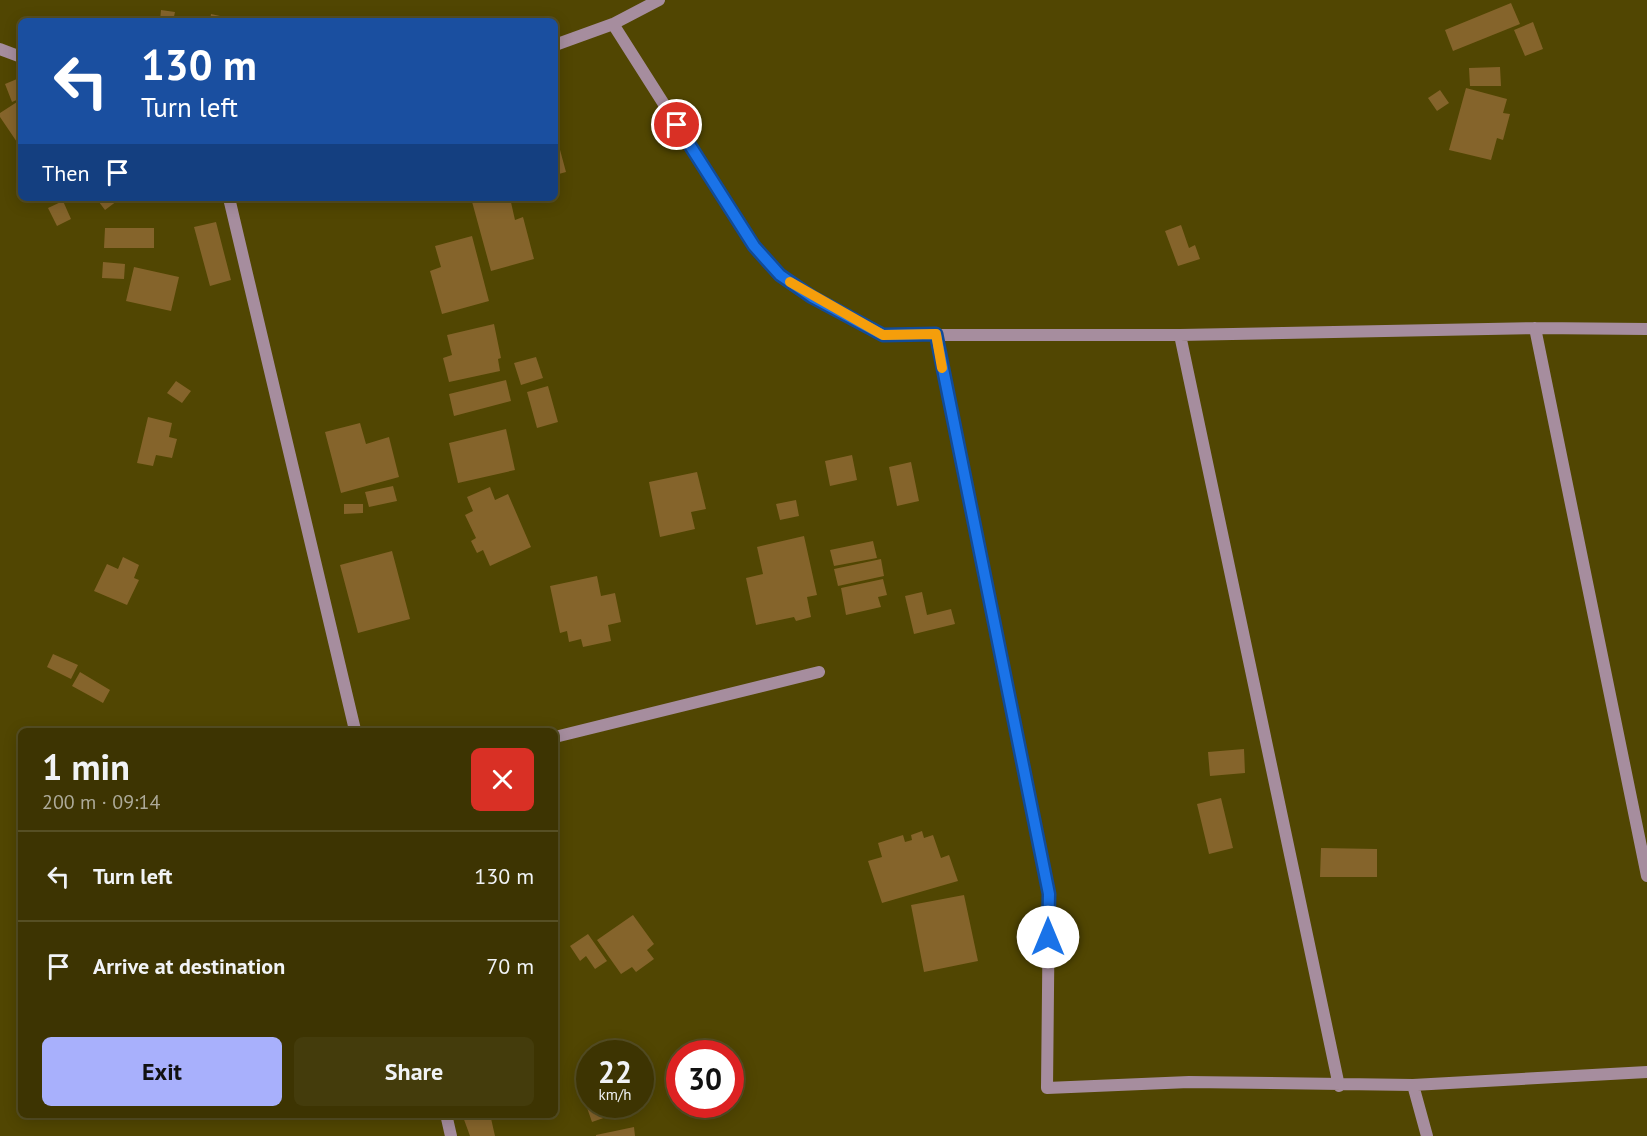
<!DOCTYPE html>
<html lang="en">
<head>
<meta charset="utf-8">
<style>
  body { margin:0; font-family:"PT Sans",sans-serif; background:#443c0c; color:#f1f3f6; height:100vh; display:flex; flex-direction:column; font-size:22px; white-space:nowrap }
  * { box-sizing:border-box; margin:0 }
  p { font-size:20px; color:#adaa99 }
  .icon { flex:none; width:33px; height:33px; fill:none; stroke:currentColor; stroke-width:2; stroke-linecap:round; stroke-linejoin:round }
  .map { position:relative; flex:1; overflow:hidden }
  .drawer { position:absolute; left:18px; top:728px; width:540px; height:390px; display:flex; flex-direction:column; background:#3d3402; border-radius:9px; box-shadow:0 3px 15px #0003,0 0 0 2px #564f24 }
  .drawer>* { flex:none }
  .guide { position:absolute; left:18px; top:18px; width:540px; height:183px; border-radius:9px; box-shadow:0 3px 15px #0003,0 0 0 2px #564f24; background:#1a4fa0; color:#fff; overflow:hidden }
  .speed { position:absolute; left:576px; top:1040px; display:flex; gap:12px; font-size:30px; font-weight:700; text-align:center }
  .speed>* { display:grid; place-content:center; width:78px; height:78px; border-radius:50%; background:#3d3402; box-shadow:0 3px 15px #0003,0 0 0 2px #564f24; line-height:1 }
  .speed small { font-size:15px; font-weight:400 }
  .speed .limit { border:9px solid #d22; background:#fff; color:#111 }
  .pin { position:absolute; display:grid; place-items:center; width:51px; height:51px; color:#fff; margin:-26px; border:3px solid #fff; border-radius:50%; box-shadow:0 2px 6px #0007 }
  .me { position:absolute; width:66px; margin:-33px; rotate:0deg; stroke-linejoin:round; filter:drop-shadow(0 0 4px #0008) }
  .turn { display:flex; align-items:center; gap:21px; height:126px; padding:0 24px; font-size:27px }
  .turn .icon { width:78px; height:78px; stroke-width:2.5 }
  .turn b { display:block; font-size:42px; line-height:51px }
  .then { display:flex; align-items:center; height:57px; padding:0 24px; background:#0003; gap:12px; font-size:22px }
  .round { display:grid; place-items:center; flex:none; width:63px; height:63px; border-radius:9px; background:#443c0c }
  .summary { display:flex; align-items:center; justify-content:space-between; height:102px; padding:0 24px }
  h1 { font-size:36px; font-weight:800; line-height:45px }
  .primary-button { display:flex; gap:12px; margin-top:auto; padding:12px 24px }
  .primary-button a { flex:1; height:69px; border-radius:9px; background:#a8b0fc; color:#111; font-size:24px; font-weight:800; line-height:69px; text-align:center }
  .primary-button a+a { background:#443c0c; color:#f1f3f6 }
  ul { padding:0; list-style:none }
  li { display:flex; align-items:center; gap:18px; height:90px; padding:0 24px; border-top:2px solid #564f24 }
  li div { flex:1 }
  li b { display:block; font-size:22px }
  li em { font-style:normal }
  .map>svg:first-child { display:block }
  .building { fill:#85642b }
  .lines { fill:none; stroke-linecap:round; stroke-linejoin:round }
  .minor { stroke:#a68d9e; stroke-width:12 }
  .route-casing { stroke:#114b97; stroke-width:15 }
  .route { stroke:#1a73e8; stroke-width:10 }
  .slow { stroke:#f59e0b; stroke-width:10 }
</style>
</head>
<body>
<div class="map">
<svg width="1647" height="1136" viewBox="0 0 1647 1136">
  <rect width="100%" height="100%" fill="#514602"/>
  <path class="building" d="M1511 3 1520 24 1453 51 1445 30Z
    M161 10 175 12 173 21H160Z
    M211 14 238 20 237 21H210Z
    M1533 22 1543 49 1525 56 1514 30Z
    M1500 67 1501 86H1470L1469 68Z
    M17 79 21 84V98L12 102 5 84Z
    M1466 88 1507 99 1503 113 1510 114 1503 140 1497 138 1491 160 1449 150Z
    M1440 90 1449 103 1437 111 1428 98Z
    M17 102 21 108V148L0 117V113Z
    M556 135 566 172 555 175V136Z
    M96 198H121L105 210Z
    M471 198H510L515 220 523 217 534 259 491 271Z
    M63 201 71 219 57 226 48 208Z
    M216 222 231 280 210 286 194 227Z
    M1181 225 1189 248 1195 245 1200 259 1178 266 1165 231Z
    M105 228H154V248H104Z
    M472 236 489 301 442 314 430 271 441 267 435 246Z
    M103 262 125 264 124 279 102 278Z
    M134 267 179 277 171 311 126 301Z
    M494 324 501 358 498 359 500 371 449 382 443 358 452 355 447 335Z
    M536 357 543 378 521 385 514 363Z
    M506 380 511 401 454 416 449 394Z
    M176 381 191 391 182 403 167 393Z
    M548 386 558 422 537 428 527 392Z
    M148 417 172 423 169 437 177 439 172 458 156 455 153 466 137 463Z
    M360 423 366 444 389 437 399 477 341 493 325 432Z
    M506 429 515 470 458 483 449 443Z
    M852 455 857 480 830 486 825 461Z
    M911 462 919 501 897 506 889 467Z
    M697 472 706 509 691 512 695 529 660 537 649 482Z
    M393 486 397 501 369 507 365 492Z
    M490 487 495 500 508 494 531 547 490 566 483 550 477 553 471 541 476 538 465 515 473 511 467 497Z
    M796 500 799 516 780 520 776 504Z
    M344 504H363V513L344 514Z
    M804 536 817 595 807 597 811 617 796 621 794 617 756 625 746 578 763 574 757 547Z
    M873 541 877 558 834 566 830 550Z
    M392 551 410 619 358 633 340 565Z
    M123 557 139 565 134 578 139 580 127 605 94 591 107 564 118 569Z
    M881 559 884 576 838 586 834 569Z
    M597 576 601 596 615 593 621 622 608 625 611 641 583 647 581 639 569 642 567 631 560 633 550 586Z
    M883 579 887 595 878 597 881 607 846 615 841 588Z
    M922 592 927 615 951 609 955 624 914 634 905 596Z
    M53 654 78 665 71 679 47 667Z
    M80 672 110 690 103 703 72 686Z
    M1244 749 1245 773 1210 776 1208 752Z
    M1221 798 1233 848 1209 854 1197 804Z
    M922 831 924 838 933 835 941 858 949 855 958 881 882 903 868 861 882 857 878 843 903 835 905 842 912 840 911 835Z
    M1321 848 1377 849V877H1320Z
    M964 895 978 961 924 972 911 905Z
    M633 915 654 944 647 950 654 959 636 972 632 967 621 974 597 940Z
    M588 934 607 961 595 969 586 956 580 961 570 946Z
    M590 1100V1104H615L618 1113 592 1122 585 1102Z
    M462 1114H490L495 1136H470Z
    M634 1127 635 1136H596V1135Z"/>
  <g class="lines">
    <path class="minor" d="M613 24 754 246 780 275 812 297 883 335H1180L1535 328 1647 329
      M555 45 613 24 659 0
      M0 49 21 57
      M229 198 355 730
      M1535 328 1647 876
      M936 334 1049 894 1047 1088 1189 1082 1413 1085 1647 1072
      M1180 335 1339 1086
      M555 737 819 672
      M1413 1085 1427 1136
      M446 1114 451 1136"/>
  </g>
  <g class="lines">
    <g class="route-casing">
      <path id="route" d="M677 125 754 246 780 275 812 297 883 335 936 334 1049 894 1048 937"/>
    </g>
    <use href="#route" class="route"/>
    <path class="slow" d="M790 282 883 335 936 334 942 368"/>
  </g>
</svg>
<div class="speed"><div>22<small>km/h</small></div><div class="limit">30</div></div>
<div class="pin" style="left:677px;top:125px;background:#d93025"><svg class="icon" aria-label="arrive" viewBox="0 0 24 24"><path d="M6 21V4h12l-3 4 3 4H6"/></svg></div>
<svg class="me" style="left:1048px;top:937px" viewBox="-20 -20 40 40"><circle r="19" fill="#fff"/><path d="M0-13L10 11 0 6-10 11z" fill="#1a73e8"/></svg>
<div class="guide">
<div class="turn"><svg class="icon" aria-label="left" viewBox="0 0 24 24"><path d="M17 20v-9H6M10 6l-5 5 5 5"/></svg><div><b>130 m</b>Turn left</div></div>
<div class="then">Then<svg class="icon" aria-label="arrive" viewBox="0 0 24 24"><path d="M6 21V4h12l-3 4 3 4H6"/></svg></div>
</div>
<section class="drawer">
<div class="summary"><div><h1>1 min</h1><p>200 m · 09:14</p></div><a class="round" style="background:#d93025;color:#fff"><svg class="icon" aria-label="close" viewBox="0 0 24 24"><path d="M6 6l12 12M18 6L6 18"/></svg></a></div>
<ul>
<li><svg class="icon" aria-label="left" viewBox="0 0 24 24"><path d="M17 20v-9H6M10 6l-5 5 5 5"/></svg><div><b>Turn left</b></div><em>130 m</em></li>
<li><svg class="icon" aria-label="arrive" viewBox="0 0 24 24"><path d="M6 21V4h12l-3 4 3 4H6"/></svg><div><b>Arrive at destination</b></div><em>70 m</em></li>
</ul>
<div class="primary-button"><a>Exit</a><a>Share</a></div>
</section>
</div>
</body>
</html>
